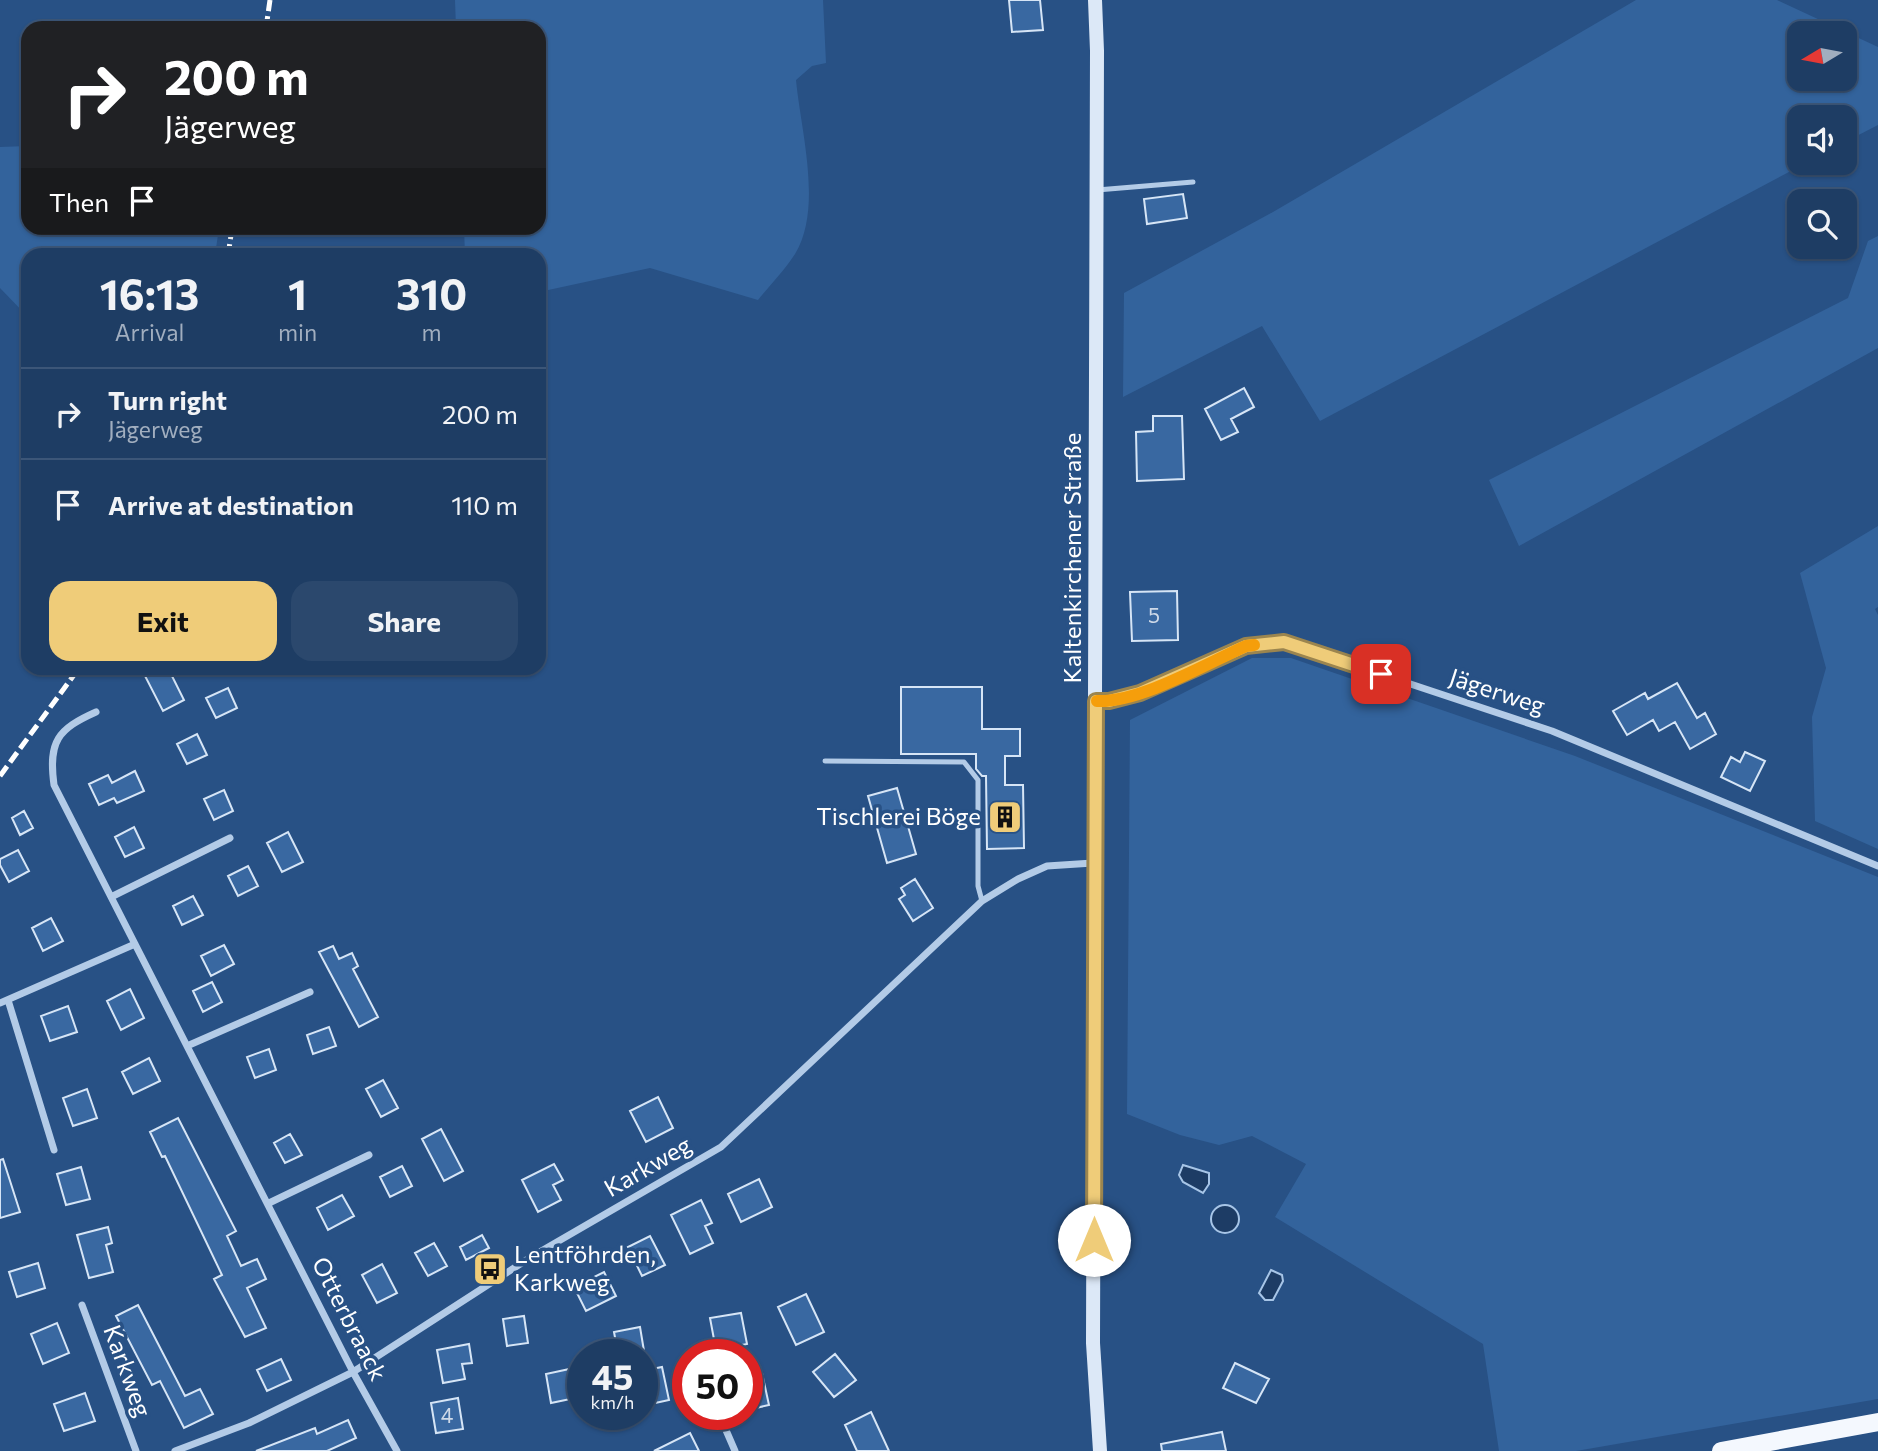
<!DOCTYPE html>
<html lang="en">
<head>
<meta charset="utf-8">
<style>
  body { margin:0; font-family:Commissioner,sans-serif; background:#2b486d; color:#f1f3f6; height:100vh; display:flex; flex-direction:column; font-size:26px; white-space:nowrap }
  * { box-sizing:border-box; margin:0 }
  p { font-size:23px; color:#a1aebf }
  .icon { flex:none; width:38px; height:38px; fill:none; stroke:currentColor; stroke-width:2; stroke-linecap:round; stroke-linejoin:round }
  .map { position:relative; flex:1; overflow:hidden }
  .drawer { position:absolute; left:21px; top:248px; width:525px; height:427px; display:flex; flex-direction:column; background:#1e3d64; border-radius:21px; box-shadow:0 2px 5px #0004,0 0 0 2px #3c5678 }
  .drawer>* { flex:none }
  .guide { position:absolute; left:21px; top:21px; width:525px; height:214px; border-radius:21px; box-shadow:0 2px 5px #0004,0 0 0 2px #3c5678; background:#202124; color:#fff; overflow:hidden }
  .needle { width:46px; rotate:260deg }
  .controls { position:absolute; left:1787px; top:21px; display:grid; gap:14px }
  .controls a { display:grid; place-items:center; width:70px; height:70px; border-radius:14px; background:#1e3d64; box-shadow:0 2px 5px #0004,0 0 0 2px #3c5678; font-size:35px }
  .speed { position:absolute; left:567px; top:1339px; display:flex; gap:14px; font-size:35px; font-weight:700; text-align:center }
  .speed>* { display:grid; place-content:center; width:91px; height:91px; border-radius:50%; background:#1e3d64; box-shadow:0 2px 5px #0004,0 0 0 2px #3c5678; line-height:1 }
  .speed small { font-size:18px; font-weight:400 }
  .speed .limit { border:10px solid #d22; background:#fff; color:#111 }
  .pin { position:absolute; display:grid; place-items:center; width:60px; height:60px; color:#fff; margin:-30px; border-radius:14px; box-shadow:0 4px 10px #0006 }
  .me { position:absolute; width:77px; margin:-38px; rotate:0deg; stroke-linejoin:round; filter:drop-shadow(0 0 5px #0008) }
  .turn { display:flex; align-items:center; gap:24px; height:147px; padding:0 28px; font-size:32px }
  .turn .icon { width:91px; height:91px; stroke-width:2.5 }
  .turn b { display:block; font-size:49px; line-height:60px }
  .then { display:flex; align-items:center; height:66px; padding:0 28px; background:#0003; gap:14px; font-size:26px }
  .eta { display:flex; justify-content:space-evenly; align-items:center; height:119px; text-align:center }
  .eta b { font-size:42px; font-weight:700; line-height:49px }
  .primary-button { display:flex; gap:14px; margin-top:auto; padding:14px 28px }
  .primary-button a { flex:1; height:80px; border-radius:21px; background:#efcc79; color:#111; font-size:28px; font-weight:700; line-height:80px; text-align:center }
  .primary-button a+a { background:#2b486d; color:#f1f3f6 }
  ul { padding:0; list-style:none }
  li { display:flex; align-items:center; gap:21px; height:91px; padding:0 28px; border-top:2px solid #3c5678 }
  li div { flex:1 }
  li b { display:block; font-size:26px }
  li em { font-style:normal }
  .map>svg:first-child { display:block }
  .green { fill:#33639c; fill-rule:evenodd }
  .water { fill:#1d3c65; stroke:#a7c5e7; stroke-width:2 }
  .building { fill:#3968a1; stroke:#d6e5f6; stroke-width:2 }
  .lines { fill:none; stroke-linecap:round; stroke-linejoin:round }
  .lane { stroke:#b3cbe7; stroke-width:5 }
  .street { stroke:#b3cbe7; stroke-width:7 }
  .secondary { stroke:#dce8f7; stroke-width:14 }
  .primary { stroke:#f4f8fe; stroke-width:18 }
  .rail { stroke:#fff; stroke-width:5; stroke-dasharray:12 5; stroke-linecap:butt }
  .route-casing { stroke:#9b854f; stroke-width:18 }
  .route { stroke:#efcc79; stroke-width:12 }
  .slow { stroke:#f59e0b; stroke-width:12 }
  .labels { text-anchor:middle; stroke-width:7; stroke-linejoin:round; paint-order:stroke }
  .number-label { font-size:21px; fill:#ced9e8 }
  .street-label { font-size:24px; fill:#fff; stroke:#285185 }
  .poi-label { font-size:24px; fill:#fff; stroke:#285185; text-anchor:end }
</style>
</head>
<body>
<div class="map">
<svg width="1878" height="1451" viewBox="0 0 1878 1451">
  <rect width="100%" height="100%" fill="#285185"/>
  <path class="green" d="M455 0H823L826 63 812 66 796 80C801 132 823 208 795 254 784 271 770 285 758 300L650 268 539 292V256L465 255 464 228H539V28H456Z
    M1636 0H1777L1878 47V125L1845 142 1844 117H1799V163H1806L1320 421 1262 326 1123 397 1124 293 1273 212ZM1844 33V79H1799V33Z
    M28 146V228H219L215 255 28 256V317L0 288V147Z
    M1878 236V348L1519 546 1489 480 1848 298 1868 241Z
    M1878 526V607L1875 609 1878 615V849L1815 821 1812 717 1826 668 1800 573Z
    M1252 658H1291L1575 756 1878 877V1399L1576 1451H1499L1483 1344 1275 1217 1306 1164 1252 1136 1219 1145 1180 1135 1127 1114 1130 720Z"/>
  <path class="water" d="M1183 1165 1209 1173V1184L1203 1193 1183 1182 1179 1175Z
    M1211 1219a14 14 0 1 1 28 0a14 14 0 1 1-28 0Z
    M1271 1270 1282 1275 1283 1281 1273 1300H1265L1259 1293Z"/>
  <path class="building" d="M1009 0H1040L1043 30 1012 32Z
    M1183 194 1187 218 1147 224 1144 199Z
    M1244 388 1254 407 1231 419 1238 432 1221 440 1205 409Z
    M1153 416H1182L1184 479 1137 481 1136 432 1153 431Z
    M1177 591 1178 640 1132 641 1130 592Z
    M155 668H168L184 700 163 711 144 674Z
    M1677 683 1697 718 1705 713 1716 734 1690 749 1675 722 1659 731 1653 720 1627 735 1613 711 1645 693 1648 699Z
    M901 687H982V729H1020V756H1005V785H1023L1024 848 987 849 986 776H982L976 769V754H901Z
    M228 688 237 708 216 718 206 698Z
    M197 734 207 755 187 764 177 744Z
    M1745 752 1765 761 1750 791 1721 777 1731 757 1740 762Z
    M135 771 144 791 117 803 114 798 99 805 89 784 108 775 112 783Z
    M897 788 916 854 887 863 868 796Z
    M224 790 233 811 214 820 204 799Z
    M24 811 33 828 20 835 12 818Z
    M134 827 144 848 125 857 115 837Z
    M288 832 303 862 282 872 267 843Z
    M18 850 29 871 9 882 0 865V859Z
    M248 866 258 886 238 896 228 876Z
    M915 879 933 908 913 921 899 899 905 895 901 888Z
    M193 896 203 915 182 925 173 906Z
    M51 918 63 941 43 951 32 928Z
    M224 945 234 964 211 976 201 956Z
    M333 946 339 959 352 953 358 966 353 969 378 1017 359 1027 319 952Z
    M212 982 222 1002 203 1012 193 991Z
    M130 989 144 1018 121 1030 107 1001Z
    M68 1006 77 1032 50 1041 41 1016Z
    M329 1027 336 1046 313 1054 307 1035Z
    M269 1049 276 1070 255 1078 247 1057Z
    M149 1058 160 1081 133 1094 122 1072Z
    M383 1080 398 1108 381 1117 366 1089Z
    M87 1089 97 1118 73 1126 63 1098Z
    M658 1097 673 1128 646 1142 630 1111Z
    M178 1118 236 1231 227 1236 241 1266 257 1259 266 1279 247 1288 266 1328 245 1337 214 1279 222 1275 165 1156 162 1157 150 1132Z
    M441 1129 463 1171 444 1181 422 1139Z
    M290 1134 302 1155 285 1163 274 1143Z
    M3 1159 20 1212 0 1218V1160Z
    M554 1164 563 1180 553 1185 561 1200 538 1212 522 1180Z
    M402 1166 412 1186 390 1197 380 1177Z
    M81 1167 90 1199 66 1205 57 1174Z
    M759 1179 772 1207 741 1222 728 1194Z
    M342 1195 354 1216 328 1230 317 1208Z
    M701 1200 712 1223 705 1226 713 1243 690 1254 671 1215Z
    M108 1227 112 1243 106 1245 113 1272 89 1278 77 1235Z
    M482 1235 489 1248 466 1260 460 1247Z
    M650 1236 665 1265 642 1276 628 1247Z
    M434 1243 447 1266 428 1276 415 1253Z
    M38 1263 45 1288 17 1297 9 1272Z
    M382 1264 397 1293 377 1303 362 1275Z
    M604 1272 616 1296 586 1311 574 1287Z
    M806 1294 824 1332 796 1345 778 1307Z
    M138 1305 185 1396 200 1389 213 1414 184 1428 160 1381 152 1385 116 1316Z
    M741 1313 747 1344 716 1350 710 1318Z
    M524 1316 528 1343 507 1346 503 1319Z
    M57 1323 69 1353 43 1364 31 1334Z
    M640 1327 644 1351 618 1354 614 1332Z
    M469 1344 472 1363 462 1364 465 1379 443 1383 437 1350Z
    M835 1354 856 1380 834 1397 813 1372Z
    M281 1359 291 1380 267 1391 257 1370Z
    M1235 1363 1269 1379 1256 1403 1223 1388Z
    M662 1367 669 1400 646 1405 642 1371Z
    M574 1368 580 1397 551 1403 546 1374Z
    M762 1373 769 1405 747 1410V1377Z
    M85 1393 95 1421 64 1431 54 1404Z
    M458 1398 463 1429 436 1433 431 1403Z
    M871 1412 889 1451H857L845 1425Z
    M348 1420 356 1438 327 1451H256L315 1428 317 1434Z
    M1222 1432 1226 1451H1162L1161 1444Z
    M690 1433 699 1451H654Z"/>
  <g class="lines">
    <path class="lane" d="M1097 190 1193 182
      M825 761 964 762 978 780V886L982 901"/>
    <path class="street" d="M1096 701C1150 703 1195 660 1246 647 1258 643 1272 643 1284 642L1552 731 1878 866
      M96 712C58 729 48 741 54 785L353 1372 397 1451
      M113 896 230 838
      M8 1000 54 1150
      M0 1003 135 944
      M187 1046 310 992
      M269 1203 369 1155
      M82 1305 136 1451
      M719 1414 735 1451
      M175 1451 249 1423 353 1372 531 1257 721 1147 982 901 1018 879 1047 866 1093 863"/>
    <path class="secondary" d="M1095 0 1097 51 1093 1343 1100 1451"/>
    <path class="primary" d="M1721 1451 1878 1422"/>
    <path class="rail" d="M266 28 270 0
      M228 256 232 228
      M0 776 79 668"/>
  </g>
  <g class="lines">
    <g class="route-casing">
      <path id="route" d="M1094 1240 1096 701H1109L1140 693 1246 646 1284 642 1381 674"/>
    </g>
    <use href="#route" class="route"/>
    <path class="slow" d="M1097 701C1139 703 1206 664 1246 646L1254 645"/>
  </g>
  <defs>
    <g id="building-square" transform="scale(1.75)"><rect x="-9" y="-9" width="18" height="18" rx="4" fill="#efcc79" stroke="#285185"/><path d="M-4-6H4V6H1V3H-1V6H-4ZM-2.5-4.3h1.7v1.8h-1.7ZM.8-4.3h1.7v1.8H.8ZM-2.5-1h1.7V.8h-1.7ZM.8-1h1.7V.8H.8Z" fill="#111"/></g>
    <g id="bus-square" transform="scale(1.75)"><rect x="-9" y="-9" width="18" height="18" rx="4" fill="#efcc79" stroke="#285185"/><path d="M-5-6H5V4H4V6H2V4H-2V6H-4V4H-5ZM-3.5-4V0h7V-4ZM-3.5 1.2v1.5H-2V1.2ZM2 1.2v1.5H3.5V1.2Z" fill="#111"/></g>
  </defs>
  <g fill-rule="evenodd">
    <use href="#building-square" x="1005" y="817"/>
    <use href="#bus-square" x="490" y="1269"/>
  </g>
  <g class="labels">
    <g class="number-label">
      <text x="1154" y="623">5</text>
      <text x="447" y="1423">4</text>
    </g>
    <g class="street-label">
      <text transform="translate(1073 558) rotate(-90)" y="8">Kaltenkirchener Straße</text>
      <text transform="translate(1497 692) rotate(18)" y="8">Jägerweg</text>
      <text transform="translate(648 1167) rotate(-30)" y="8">Karkweg</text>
      <text transform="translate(349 1319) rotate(63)" y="8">Otterbraack</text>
      <text transform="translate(127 1371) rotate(70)" y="8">Karkweg</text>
    </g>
    <g class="poi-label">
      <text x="981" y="825">Tischlerei Böge</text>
      <text x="514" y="1263" text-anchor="start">Lentföhrden,<tspan x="514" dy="28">Karkweg</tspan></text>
    </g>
  </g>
</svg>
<div class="controls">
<a><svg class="needle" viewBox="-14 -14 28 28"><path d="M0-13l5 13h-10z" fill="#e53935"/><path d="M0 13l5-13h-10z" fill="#a1aebf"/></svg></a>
<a><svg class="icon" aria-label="sound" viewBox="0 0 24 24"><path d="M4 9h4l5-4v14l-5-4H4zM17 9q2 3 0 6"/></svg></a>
<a><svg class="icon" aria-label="search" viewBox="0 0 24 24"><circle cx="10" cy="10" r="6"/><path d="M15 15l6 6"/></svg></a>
</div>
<div class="speed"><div>45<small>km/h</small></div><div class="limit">50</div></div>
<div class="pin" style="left:1381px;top:674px;background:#d93025"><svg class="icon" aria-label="arrive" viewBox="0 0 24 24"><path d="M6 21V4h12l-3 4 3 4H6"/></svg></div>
<svg class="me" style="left:1094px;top:1240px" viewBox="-20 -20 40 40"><circle r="19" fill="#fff"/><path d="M0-13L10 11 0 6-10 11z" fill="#efcc79"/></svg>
<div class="guide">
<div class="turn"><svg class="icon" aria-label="right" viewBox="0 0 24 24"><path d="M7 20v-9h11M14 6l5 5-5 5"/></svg><div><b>200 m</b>Jägerweg</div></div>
<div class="then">Then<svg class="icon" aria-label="arrive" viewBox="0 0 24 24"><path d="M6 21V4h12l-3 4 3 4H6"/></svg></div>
</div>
<section class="drawer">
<div class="eta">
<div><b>16:13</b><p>Arrival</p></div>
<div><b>1</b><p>min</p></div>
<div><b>310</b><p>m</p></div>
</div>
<ul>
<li><svg class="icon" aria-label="right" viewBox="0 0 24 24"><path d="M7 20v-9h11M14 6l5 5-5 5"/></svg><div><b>Turn right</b><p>Jägerweg</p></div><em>200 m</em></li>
<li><svg class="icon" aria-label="arrive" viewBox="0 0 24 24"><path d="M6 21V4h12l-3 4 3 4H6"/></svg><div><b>Arrive at destination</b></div><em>110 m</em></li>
</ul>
<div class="primary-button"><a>Exit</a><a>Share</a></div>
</section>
</div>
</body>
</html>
